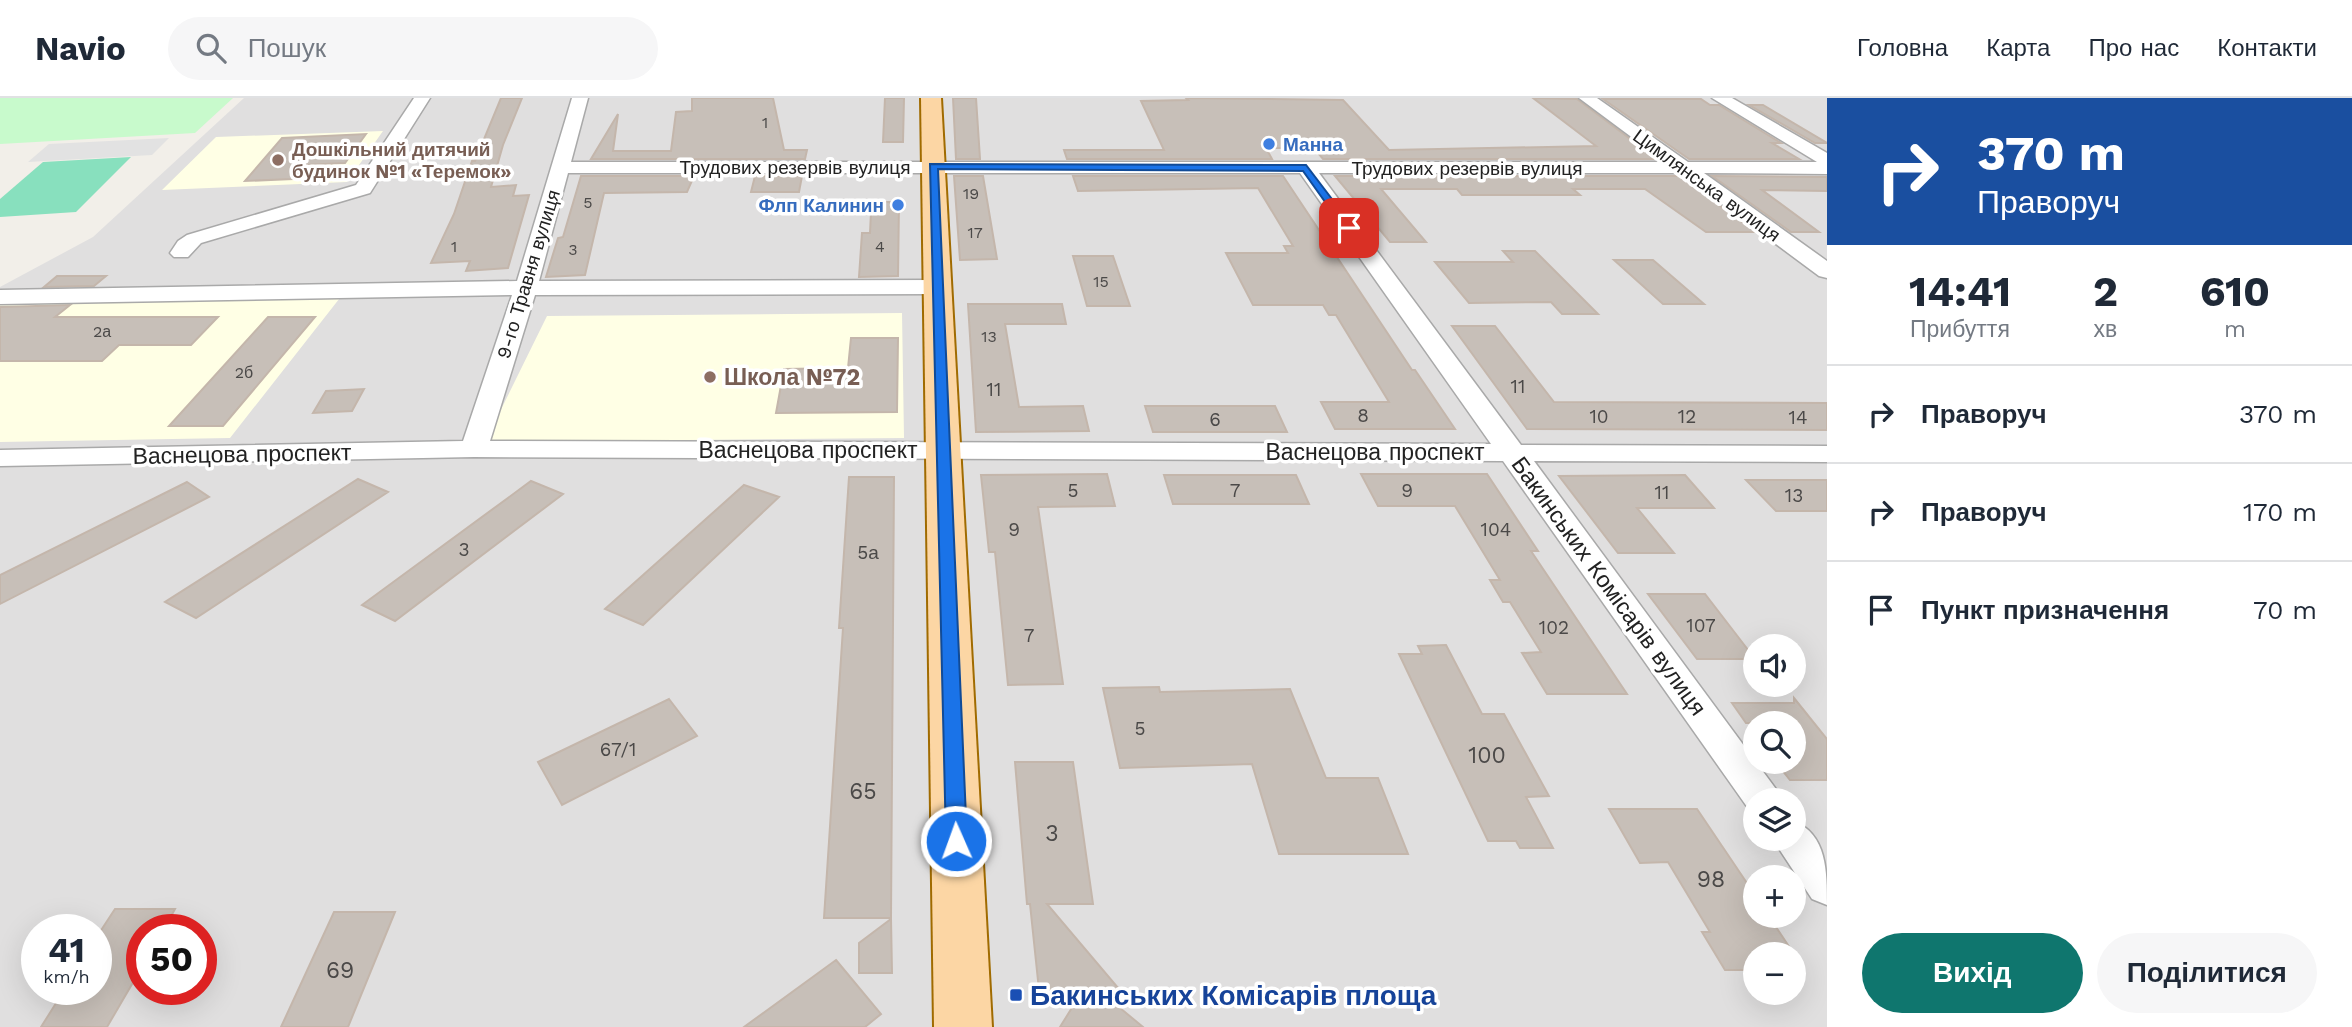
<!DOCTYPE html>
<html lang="uk">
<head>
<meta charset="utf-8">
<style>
  body { margin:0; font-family:"Work Sans",sans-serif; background:#f6f6f7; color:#1f2937; height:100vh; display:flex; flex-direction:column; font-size:26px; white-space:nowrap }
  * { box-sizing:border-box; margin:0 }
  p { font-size:23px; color:#747a83 }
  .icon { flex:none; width:38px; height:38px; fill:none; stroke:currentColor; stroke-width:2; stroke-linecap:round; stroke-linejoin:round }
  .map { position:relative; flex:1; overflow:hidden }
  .sheet { display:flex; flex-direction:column; background:#fff; width:525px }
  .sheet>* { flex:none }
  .guide { background:#1a4fa0; color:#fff; overflow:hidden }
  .fabs { position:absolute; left:1743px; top:536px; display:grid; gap:14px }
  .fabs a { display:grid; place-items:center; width:63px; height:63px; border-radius:50%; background:#fff; box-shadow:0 7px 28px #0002; font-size:35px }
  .speed { position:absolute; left:21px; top:816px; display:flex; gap:14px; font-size:35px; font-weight:700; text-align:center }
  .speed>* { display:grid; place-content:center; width:91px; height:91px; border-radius:50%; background:#fff; box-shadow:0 7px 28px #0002; line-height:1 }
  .speed small { font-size:18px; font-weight:400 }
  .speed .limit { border:10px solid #d22; background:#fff; color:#111 }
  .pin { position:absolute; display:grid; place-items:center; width:60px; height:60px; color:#fff; margin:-30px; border-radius:14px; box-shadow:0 4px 10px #0006 }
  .me { position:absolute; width:77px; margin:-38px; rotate:358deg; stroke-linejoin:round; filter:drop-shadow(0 0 5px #0008) }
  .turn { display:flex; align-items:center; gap:24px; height:147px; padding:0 35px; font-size:32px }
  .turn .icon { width:91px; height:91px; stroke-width:2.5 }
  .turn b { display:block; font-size:49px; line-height:60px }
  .eta { display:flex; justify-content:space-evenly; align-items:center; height:119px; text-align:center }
  .eta b { font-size:42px; font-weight:700; line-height:49px }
  .cta { display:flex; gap:14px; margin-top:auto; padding:14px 35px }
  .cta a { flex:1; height:80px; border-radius:42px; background:#0f766e; color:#fff; font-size:28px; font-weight:700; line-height:80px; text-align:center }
  .cta a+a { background:#f6f6f7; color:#1f2937 }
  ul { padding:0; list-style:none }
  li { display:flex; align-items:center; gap:21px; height:98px; padding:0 35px; border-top:2px solid #e0e1e3 }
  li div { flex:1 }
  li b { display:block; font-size:26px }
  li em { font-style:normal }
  header { display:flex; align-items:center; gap:42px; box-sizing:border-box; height:98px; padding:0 35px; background:#fff; border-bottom:2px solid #e0e1e3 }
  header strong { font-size:33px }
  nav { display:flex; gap:38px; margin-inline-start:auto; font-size:24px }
  .search { width:490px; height:63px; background:#f6f6f7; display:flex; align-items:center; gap:18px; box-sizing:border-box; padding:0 24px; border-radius:38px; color:#747a83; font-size:26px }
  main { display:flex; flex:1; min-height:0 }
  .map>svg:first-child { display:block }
  .residential { fill:#e0dfdf; fill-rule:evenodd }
  .education { fill:#ffffe5 }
  .park { fill:#c8facc }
  .pitch { fill:#88e0be }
  .parking { fill:#e2e2e2 }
  .building { fill:#c7bfb8; stroke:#c4b6ab; stroke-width:2 }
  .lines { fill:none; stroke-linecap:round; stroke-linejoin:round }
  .minor-casing { stroke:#a9a9a9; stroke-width:3 }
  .major-casing { stroke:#a06b00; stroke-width:4 }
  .minor { fill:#fff; fill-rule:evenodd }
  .major { fill:#fcd6a4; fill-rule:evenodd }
  .route { fill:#1a73e8; stroke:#114b97; stroke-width:2 }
  .shop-dot { fill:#3f7fe0; stroke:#fff; stroke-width:2.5 }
  .education-dot { fill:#8d6e63; stroke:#fff; stroke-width:2.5 }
  .transit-dot { fill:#1a4fb4; stroke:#fff; stroke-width:2.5 }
  .labels { text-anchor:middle; stroke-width:7; stroke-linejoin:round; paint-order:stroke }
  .far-number-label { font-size:16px; fill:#4b4948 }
  .far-shop-label { font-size:19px; font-weight:bold; fill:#366cbe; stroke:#fff; text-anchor:start }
  .far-education-label { font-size:19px; font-weight:bold; fill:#785e54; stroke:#fff; text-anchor:start }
  .far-street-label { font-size:19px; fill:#222; stroke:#fff }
  .number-label { font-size:19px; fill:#4b4948 }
  .education-label { font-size:23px; font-weight:bold; fill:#785e54; stroke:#fff; text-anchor:start }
  .street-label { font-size:23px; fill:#222; stroke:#fff }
  .near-number-label { font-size:23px; fill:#4b4948 }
  .near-transit-label { font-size:28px; font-weight:bold; fill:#164399; stroke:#fff; text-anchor:start }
</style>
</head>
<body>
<header>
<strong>Navio</strong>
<div class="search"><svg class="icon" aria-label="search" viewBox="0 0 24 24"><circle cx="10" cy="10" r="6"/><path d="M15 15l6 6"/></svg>Пошук</div>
<nav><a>Головна</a><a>Карта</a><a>Про нас</a><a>Контакти</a></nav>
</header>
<main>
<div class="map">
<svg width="1827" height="929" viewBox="0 0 1827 929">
  <rect width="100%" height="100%" fill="#f2efe9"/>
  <path class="residential" d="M244 0H1827V929H0V189L93 139ZM1755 548H1794V586H1755ZM1755 625H1794V663H1755ZM1755 702H1794V740H1755ZM1755 779H1794V817H1755ZM37 831H96V891H37ZM142 831H201V891H142ZM1755 856H1794V894H1755Z"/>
  <path class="education" d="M383 33 347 84 162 92 216 39Z
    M343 196 230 340 0 344V200Z
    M902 215 904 340 485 344 547 218Z"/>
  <path class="park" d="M0 0H233L195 35 0 46Z"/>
  <path class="pitch" d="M131 59 76 114 0 119V101L43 64Z"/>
  <path class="parking" d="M169 40 152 57 28 64 49 46Z"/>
  <path class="building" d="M501 0H522L503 47 491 89 516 87 513 98 529 97 508 170 466 173 470 163 431 165 454 116 472 63H475Z
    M692 0H773L784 52H807L805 61H591L618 16 613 53H671L676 14 692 13Z
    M885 0H904L903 44H883Z
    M953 0H976L980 61H956Z
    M1186 0 1343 2 1389 52 1596 48 1533 0 1577 1 1657 61H1323L1314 50H1266L1272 61H1067L1064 52H1164L1141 3 1188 2Z
    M1603 1H1701L1710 7H1719L1781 45H1772L1799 61H1689Z
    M1749 7H1763L1827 45H1815Z
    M366 36 345 65 304 67 293 81 245 83 282 40Z
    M581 78H694L687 94 604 95 585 177 546 179 558 140 563 139Z
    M755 78H802L799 94H751Z
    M954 78H983L997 161 960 162Z
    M1073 78H1283L1412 272H1415L1455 331H1335L1321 304H1389L1336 217H1329L1323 207H1253L1226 155H1288L1284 148H1293L1258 90 1078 93Z
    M1335 78H1679L1756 134H1706L1645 91H1573L1580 97H1462L1457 91H1381L1426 144H1390Z
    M1712 78 1827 79V93L1762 92 1819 134H1791Z
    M880 104H899L898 178 859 179 862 135H870L871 114H880Z
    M1503 153H1535L1598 216H1562L1551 204 1469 205 1435 164H1513Z
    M1073 158H1113L1130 208H1087Z
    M1614 162H1653L1704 206H1663Z
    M57 178H106L94 188 44 189Z
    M968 206H1062L1066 226H1005L1019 309 1083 308 1089 333 976 334Z
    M70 207 55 219H218L191 247H119L102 263H0V209Z
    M268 219H315L223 328H169Z
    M1452 228H1495L1554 304 1827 305V332L1527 331Z
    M851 240H898L897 314 776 315 784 271 848 270Z
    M364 291 352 313 313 315 326 293Z
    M1145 308H1275L1287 334H1153Z
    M1107 376 1115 408 1038 409 1063 586 1008 587 995 454H989L981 377Z
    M1361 376H1487L1538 453H1531L1627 596H1547L1522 555 1541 554 1510 504H1503L1490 482H1500L1455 408H1378Z
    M1164 377H1296L1309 406H1173Z
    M1685 377 1714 410H1637L1674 455H1618L1559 378Z
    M849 379H894L891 820H824L843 530H839Z
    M358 381 388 394 196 520 165 504Z
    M1746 382H1827V413H1776Z
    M531 383 563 396 395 523 362 507Z
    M187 384 209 399 0 506V477Z
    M744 387 779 399 643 527 605 511Z
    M1648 496H1705L1755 561H1697Z
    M1446 547 1482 616H1504L1549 698 1526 699 1553 750H1520L1516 743H1488L1399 556H1422L1418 548Z
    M1159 589 1160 594 1290 591 1326 680H1378L1408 756H1279L1252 666 1120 670 1103 590Z
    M1794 600 1827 641V682H1790L1775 663H1794V625H1746L1732 605H1794Z
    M669 601 697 638 562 707 538 664Z
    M1015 664H1073L1093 806H1047L1119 891H1097L1143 929H1060L1083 892H1039L1030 806H1027Z
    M1609 711H1697L1755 797V817H1768L1794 856H1755V872H1725L1702 834H1710L1668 764 1640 765Z
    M115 811H175L164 831H142V869L107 929H41L65 891H96V840Z
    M334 814H395L348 929H281Z
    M891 821 892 875H859V845Z
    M836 862 881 916 865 929H744Z"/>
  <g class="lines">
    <g class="minor-casing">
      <path id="minor" d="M414 0H430L370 95 201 145 188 159H174L170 155 178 143 187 137 356 87Z
        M572 0H588L571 64H1665L1579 0H1597L1688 64H1817L1712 0H1732L1827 55V76L1704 75 1827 163V180L1819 178 1680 75H1319L1521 347 1827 348V364L1534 363 1784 702H1755V715L1750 713 1503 363 474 359 0 368V352L463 343 512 197 0 206V192L517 183ZM568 75H1300L1491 346 490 343 535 197 937 196 948 189 937 182 539 183Z
        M1794 723C1827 737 1827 773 1827 807L1812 801 1772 740H1794Z"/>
    </g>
    <g class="major-casing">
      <path id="major" d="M921 0H941L992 929H934Z"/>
    </g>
    <use href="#minor" class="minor"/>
    <use href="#major" class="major"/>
  </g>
  <path class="route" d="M930 66 1306 67 1354 130 1345 132 1303 73 938 71 967 743 963 749 956 751 949 749 946 743Z"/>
  <g class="shop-dot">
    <circle cx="1269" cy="46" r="7"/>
    <circle cx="898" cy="107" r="7"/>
  </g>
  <g class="education-dot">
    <circle cx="278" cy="62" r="7"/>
    <circle cx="710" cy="279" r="7"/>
  </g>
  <rect class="transit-dot" x="1009" y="890" width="14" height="14" rx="3.5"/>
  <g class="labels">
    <g class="far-number-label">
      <text x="765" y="30">1</text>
      <text x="971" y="101">19</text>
      <text x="588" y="110">5</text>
      <text x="975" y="140">17</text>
      <text x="454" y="154">1</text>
      <text x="880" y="154">4</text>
      <text x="573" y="157">3</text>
      <text x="1101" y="189">15</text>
      <text x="102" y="239">2а</text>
      <text x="989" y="244">13</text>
      <text x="244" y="280">2б</text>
    </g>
    <g class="far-shop-label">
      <text x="1283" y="53">Манна</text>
      <text x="884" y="114" text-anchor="end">Флп Калинин</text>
    </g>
    <g class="far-education-label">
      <text x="292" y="58">Дошкільний дитячий<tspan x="292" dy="22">будинок №1 «Теремок»</tspan></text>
    </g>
    <g class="far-street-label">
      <text x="795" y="76">Трудових резервів вулиця</text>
      <text x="1467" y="77">Трудових резервів вулиця</text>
      <text transform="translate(1707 87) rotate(36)" y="7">Цимлянська вулиця</text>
      <text transform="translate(528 176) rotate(-73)" y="7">9-го Травня вулиця</text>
    </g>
    <g class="number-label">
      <text x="1518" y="295">11</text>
      <text x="994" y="298">11</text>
      <text x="1363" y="324">8</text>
      <text x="1599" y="325">10</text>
      <text x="1687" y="325">12</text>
      <text x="1798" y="326">14</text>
      <text x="1215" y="328">6</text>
      <text x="1073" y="399">5</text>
      <text x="1235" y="399">7</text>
      <text x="1407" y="399">9</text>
      <text x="1662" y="401">11</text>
      <text x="1794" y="404">13</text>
      <text x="1014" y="438">9</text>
      <text x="1496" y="438">104</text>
      <text x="464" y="458">3</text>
      <text x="868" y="461">5а</text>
      <text x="1701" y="534">107</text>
      <text x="1554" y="536">102</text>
      <text x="1029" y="544">7</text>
      <text x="1140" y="637">5</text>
      <text x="618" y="658">67/1</text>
    </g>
    <g class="education-label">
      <text x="724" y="287">Школа №72</text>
    </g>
    <g class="street-label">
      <text x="808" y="360">Васнецова проспект</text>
      <text x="1375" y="362">Васнецова проспект</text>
      <text transform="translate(242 356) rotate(-1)" y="8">Васнецова проспект</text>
      <text transform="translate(1609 488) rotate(54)" y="8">Бакинських Комісарів вулиця</text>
    </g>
    <g class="near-number-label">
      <text x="1487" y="665">100</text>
      <text x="863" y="701">65</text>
      <text x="1052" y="743">3</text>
      <text x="1711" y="789">98</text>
      <text x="340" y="880">69</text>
    </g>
    <g class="near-transit-label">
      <text x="1030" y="907">Бакинських Комісарів площа</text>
    </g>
  </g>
</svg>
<div class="fabs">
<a><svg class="icon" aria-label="sound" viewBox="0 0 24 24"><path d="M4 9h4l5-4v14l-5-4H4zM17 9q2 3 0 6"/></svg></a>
<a><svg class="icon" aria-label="search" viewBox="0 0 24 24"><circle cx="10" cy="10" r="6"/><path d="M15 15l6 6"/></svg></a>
<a><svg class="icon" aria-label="layers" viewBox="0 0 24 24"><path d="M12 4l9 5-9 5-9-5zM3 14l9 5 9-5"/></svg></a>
<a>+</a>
<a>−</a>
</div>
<div class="speed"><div>41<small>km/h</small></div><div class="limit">50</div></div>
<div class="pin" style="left:1349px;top:130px;background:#d93025"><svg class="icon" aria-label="arrive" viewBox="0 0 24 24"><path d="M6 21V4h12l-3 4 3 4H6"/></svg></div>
<svg class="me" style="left:956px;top:743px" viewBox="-20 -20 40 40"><circle r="17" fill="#1a73e8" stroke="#fff" stroke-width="3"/><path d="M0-11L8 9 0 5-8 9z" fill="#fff"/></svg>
</div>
<section class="sheet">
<div class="guide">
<div class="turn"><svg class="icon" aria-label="right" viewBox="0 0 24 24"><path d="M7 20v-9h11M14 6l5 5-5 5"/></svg><div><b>370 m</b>Праворуч</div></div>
</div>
<div class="eta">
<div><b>14:41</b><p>Прибуття</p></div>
<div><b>2</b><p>хв</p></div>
<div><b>610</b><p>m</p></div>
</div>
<ul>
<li><svg class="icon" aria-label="right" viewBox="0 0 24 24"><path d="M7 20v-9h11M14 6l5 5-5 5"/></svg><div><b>Праворуч</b></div><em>370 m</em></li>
<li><svg class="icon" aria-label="right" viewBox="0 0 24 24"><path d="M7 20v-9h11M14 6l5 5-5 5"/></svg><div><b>Праворуч</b></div><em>170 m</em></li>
<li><svg class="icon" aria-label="arrive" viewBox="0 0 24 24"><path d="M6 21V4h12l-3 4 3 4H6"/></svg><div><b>Пункт призначення</b></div><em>70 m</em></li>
</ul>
<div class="cta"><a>Вихід</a><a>Поділитися</a></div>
</section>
</main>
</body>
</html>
